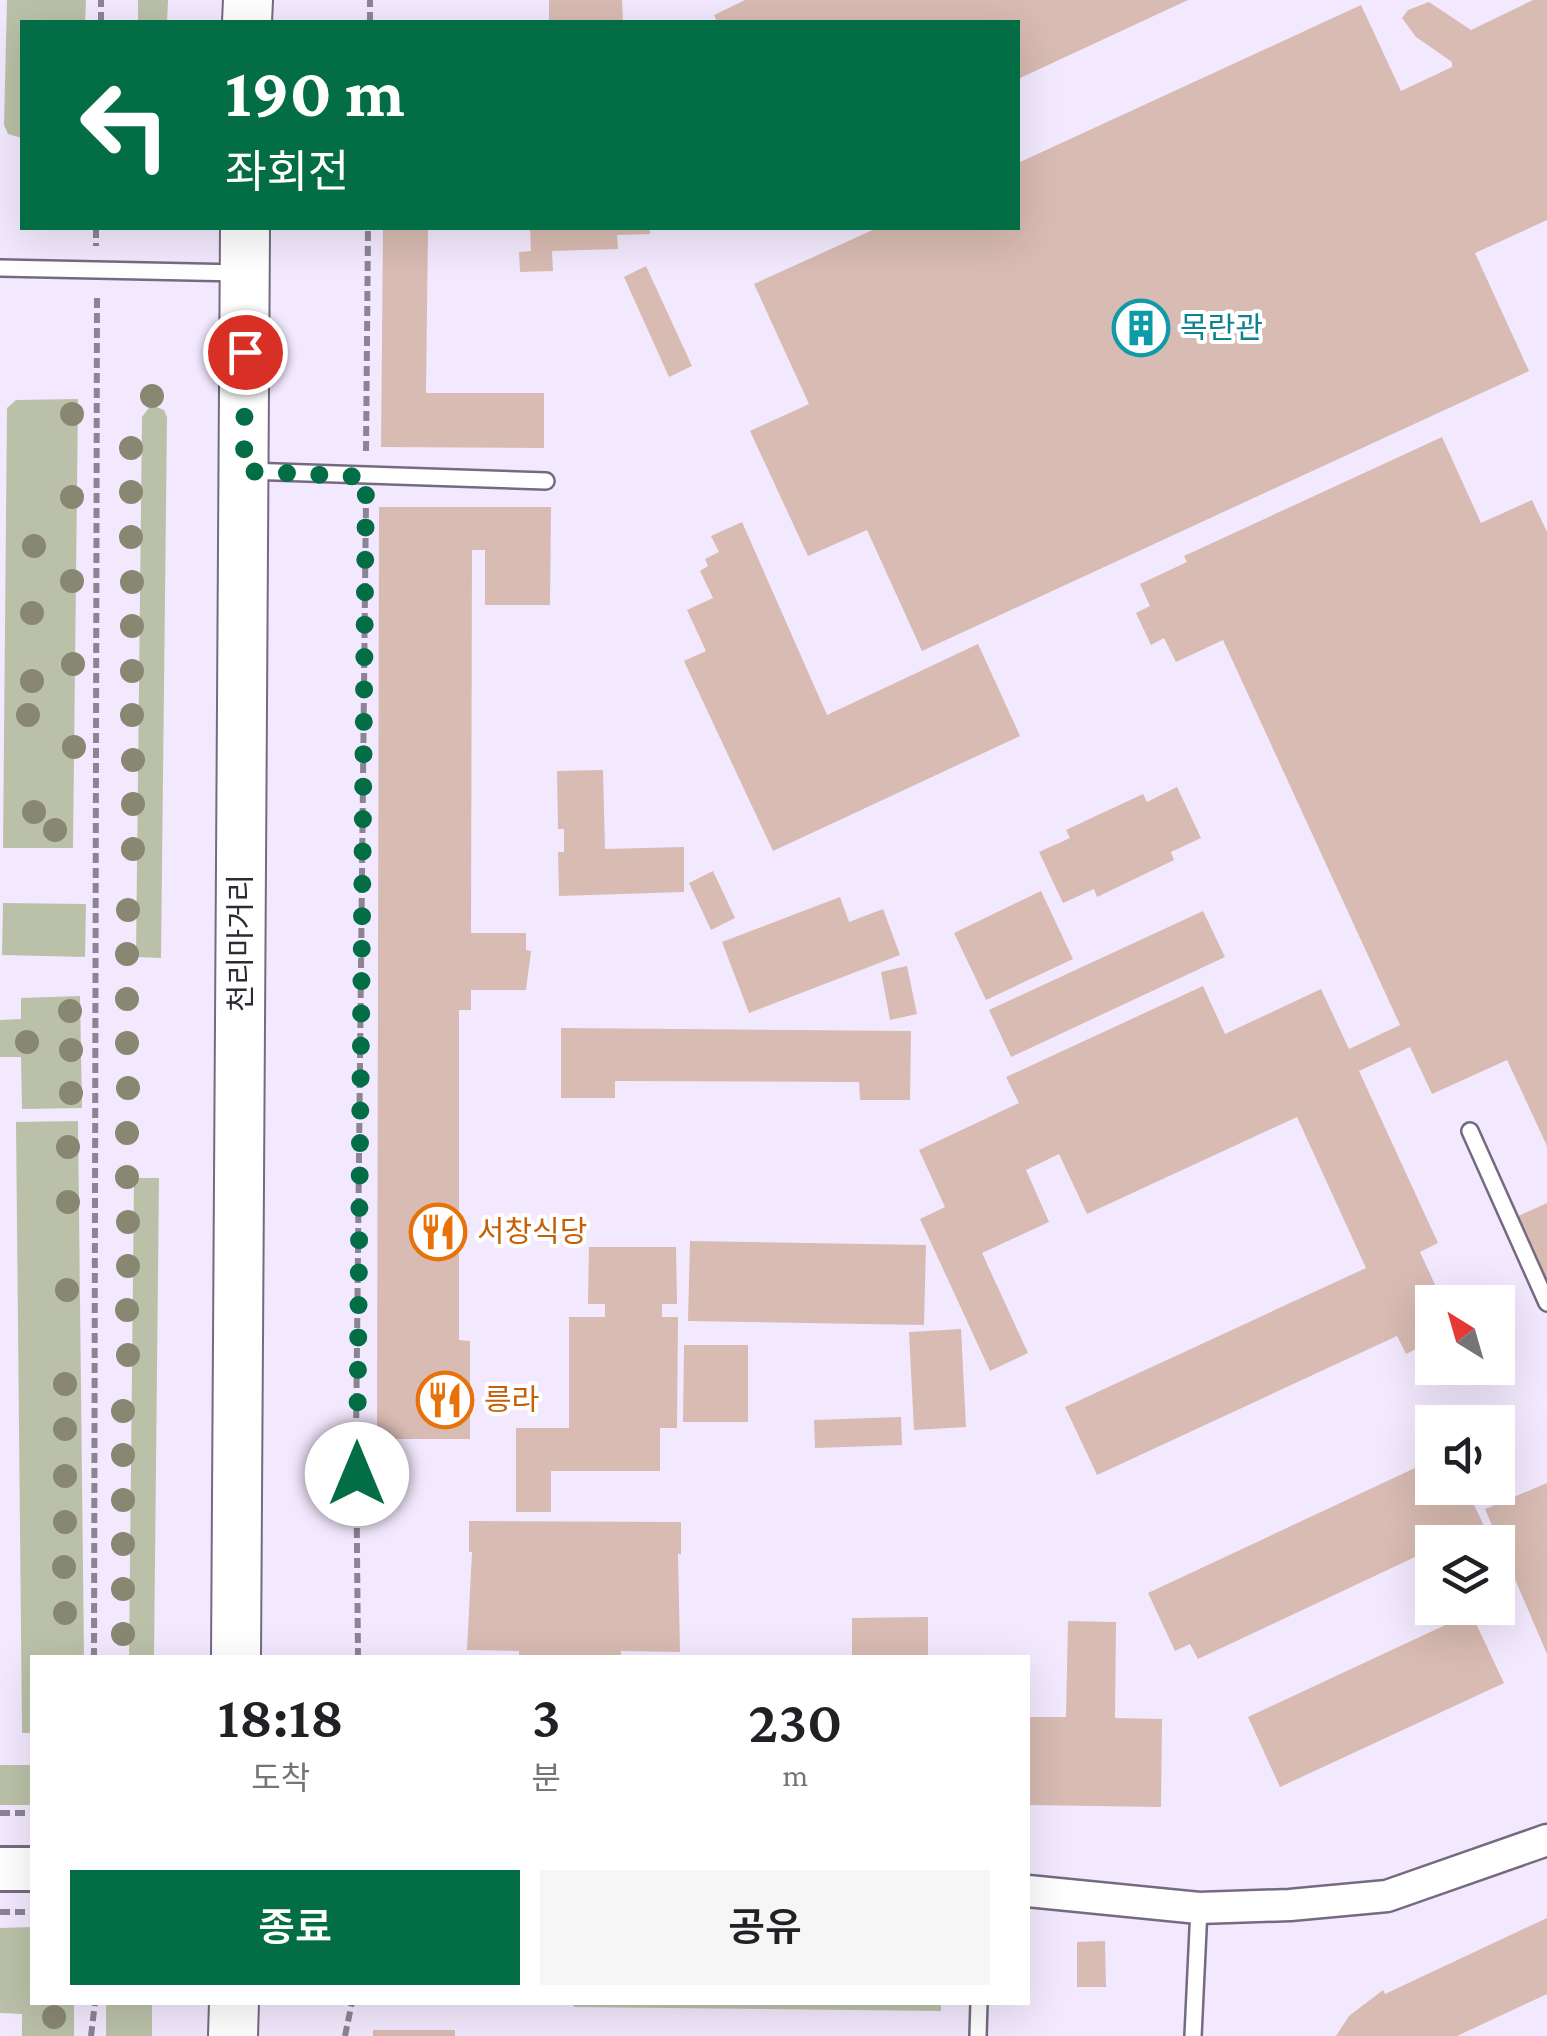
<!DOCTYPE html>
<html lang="ko">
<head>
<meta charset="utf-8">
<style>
  body { margin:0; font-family:"Crimson Pro","Noto Sans KR",serif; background:#f6f6f6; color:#202124; height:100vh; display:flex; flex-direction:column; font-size:38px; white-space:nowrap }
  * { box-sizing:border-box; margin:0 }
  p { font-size:32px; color:#757577 }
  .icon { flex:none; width:55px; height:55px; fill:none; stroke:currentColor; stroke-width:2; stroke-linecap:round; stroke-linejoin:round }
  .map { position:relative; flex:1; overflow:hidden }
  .drawer { position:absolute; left:30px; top:1655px; width:1000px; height:350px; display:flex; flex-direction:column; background:#fff; border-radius:0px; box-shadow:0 10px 40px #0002 }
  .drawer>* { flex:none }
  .banner { position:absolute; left:20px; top:20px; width:1000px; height:210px; border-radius:0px; box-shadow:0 10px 40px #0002; background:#036e45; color:#fff; overflow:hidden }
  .needle { width:65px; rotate:323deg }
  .controls { position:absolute; left:1415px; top:1285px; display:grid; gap:20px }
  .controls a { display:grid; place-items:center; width:100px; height:100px; border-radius:0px; background:#fff; box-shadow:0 10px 40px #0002; font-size:50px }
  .pin { position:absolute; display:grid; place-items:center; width:85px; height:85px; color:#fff; margin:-42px; border:5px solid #fff; border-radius:50%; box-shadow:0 2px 10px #0007 }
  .me { position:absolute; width:110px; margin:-55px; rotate:0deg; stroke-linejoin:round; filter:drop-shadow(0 0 8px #0008) }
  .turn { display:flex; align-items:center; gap:35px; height:210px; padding:0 40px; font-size:45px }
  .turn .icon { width:130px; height:130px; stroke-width:2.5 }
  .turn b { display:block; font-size:70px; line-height:85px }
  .eta { display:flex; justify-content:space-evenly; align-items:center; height:170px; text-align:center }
  .eta b { font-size:60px; font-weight:600; line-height:70px }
  .button { display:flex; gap:20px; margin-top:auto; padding:20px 40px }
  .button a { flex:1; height:115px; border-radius:0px; background:#036e45; color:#fff; font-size:40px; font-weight:600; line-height:115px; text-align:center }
  .button a+a { background:#f6f6f6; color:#202124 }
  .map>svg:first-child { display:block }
  .green { fill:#bbc1a8 }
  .building { fill:#d8bbb2 }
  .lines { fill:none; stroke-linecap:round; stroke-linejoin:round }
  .service-casing { stroke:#756a80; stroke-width:20 }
  .minor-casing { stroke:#756a80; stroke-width:35 }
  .secondary-casing { stroke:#756a80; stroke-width:48 }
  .primary-casing { stroke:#756a80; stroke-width:52 }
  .path { stroke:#8c8493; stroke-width:6; stroke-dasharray:10 5; stroke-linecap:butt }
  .service { stroke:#fff; stroke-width:15 }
  .minor { stroke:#fff; stroke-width:30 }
  .secondary { stroke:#fff; stroke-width:42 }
  .primary { stroke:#fff; stroke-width:48 }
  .tree { fill:#888872 }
  .route { stroke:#036e45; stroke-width:18; stroke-dasharray:0 32.4 }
  .labels { text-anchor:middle; stroke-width:8; stroke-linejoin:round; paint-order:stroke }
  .culture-label { font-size:30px; fill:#0d838f; stroke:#fff; text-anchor:start }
  .street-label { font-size:30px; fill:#2e2933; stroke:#fff }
  .food-label { font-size:30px; fill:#c56008; stroke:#fff; text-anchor:start }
</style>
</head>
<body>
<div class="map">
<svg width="1547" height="2036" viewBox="0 0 1547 2036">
  <rect width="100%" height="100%" fill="#f3e9fe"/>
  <path class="green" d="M7 0H86L85 22H22V138L8 134 4 125Z
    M138 0H168L167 22H138Z
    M78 399 73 848H3L7 408 16 400Z
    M151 405 164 410 167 417 161 958 136 957 142 417Z
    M3 903 86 904 85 957 2 955Z
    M80 996 82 1108 22 1109 21 1057H0V1020L21 1019V998Z
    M78 1121 84 1657 32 1658V1733H22L16 1122Z
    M134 1178H159L154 1658 129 1657Z
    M0 1765H32V1805H0Z
    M32 1927V2002L74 2003V2036H22V2014L0 2013V1928Z
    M941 2002V2011L574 2007 573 2003Z
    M106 2003H152V2036H106Z"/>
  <path class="building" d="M549 0H622L623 22H549Z
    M745 0H1188L1018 79V22H717L714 15Z
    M1533 0H1547V220L1475 253 1529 371 922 651 867 530 808 556 750 431 809 404 754 284 877 228H1018V163L1361 5 1401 91 1452 67V62L1416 37 1402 18 1408 10 1429 2 1471 30Z
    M383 228H428L426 393H544V448L381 447Z
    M530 228H650V234L617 235 618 249 552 251 553 271 520 272 519 252 531 251Z
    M646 266 692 366 669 377 624 277Z
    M1442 437 1481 523 1532 500 1547 532V1146L1507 1060 1432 1094 1410 1047 1359 1071 1438 1243 1420 1252 1443 1302H1432V1341L1406 1354 1397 1336 1097 1475 1065 1407 1366 1268 1297 1117 1087 1214 1059 1154 1026 1170 1049 1222 982 1253 1028 1353 990 1371 920 1219 945 1207 919 1150 1019 1103 1006 1077 1203 986 1225 1034 1321 989 1349 1049 1400 1025 1223 640 1176 662 1164 638 1151 645 1136 613 1150 606 1140 584 1187 562 1184 556Z
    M379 507H551L550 605H485V550H472L471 933H526V950L531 951 526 990H471V1010H459V1340L470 1341V1439H377Z
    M742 522 827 715 978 644 1020 736 773 851 684 661 706 651 687 610 713 598 700 571 708 566 705 559 719 552 711 536Z
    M603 770 605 849 684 847V892L559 896 558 852H564V829H558L557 771Z
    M1177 787 1201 838 1171 852 1174 860 1097 897 1094 889 1063 903 1039 852 1070 838 1066 830 1143 794 1147 802Z
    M713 871 735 918 711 930 689 883Z
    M1041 891 1073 959 986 1000 954 933Z
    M840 897 849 922 883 909 900 955 749 1013 722 942Z
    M1203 911 1225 957 1011 1057 989 1010Z
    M907 966 917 1014 890 1020 881 972Z
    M561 1028 911 1031 910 1100H860L859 1082 615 1081V1098H561Z
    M1547 1203V1285L1516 1217Z
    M690 1241 926 1245 924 1325 688 1321Z
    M589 1247H676L677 1304H662V1317H678L677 1428H660V1471H551V1512H516V1428H569V1317H605V1304H588Z
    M961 1329 966 1427 914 1430 909 1332Z
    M684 1345H748V1422H683Z
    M901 1417 902 1445 815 1448 814 1420Z
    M1432 1460V1488H1466L1484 1526 1448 1542H1432V1549L1198 1659 1190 1644 1175 1651 1148 1593Z
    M1547 1483V1654L1485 1509Z
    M469 1521 681 1522V1554H678L680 1652 621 1651V1658H519V1651L467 1650 472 1552H469Z
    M1471 1613 1504 1683 1280 1787 1248 1717Z
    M928 1617V1658H852V1618Z
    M1068 1621 1116 1622 1115 1718 1162 1719 1161 1807 1028 1805V1717H1066Z
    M1547 1918V1994L1457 2036H1336L1349 2016 1383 1990 1385 1994Z
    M1105 1941 1106 1987H1077V1942Z
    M373 2030H455V2036H373Z"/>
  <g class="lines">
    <g class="service-casing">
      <path id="service" d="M0 268 241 273
        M250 471 546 481
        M1470 1131 1547 1303
        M978 2036 979 2002
        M1193 2036 1199 1908"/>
    </g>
    <g class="minor-casing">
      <path id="minor" d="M1028 1891 1199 1908 1290 1905 1387 1896 1547 1840"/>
    </g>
    <g class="secondary-casing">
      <path id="secondary" d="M0 1869H32"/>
    </g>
    <g class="primary-casing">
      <path id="primary" d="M247 22 248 0
        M236 1658 245 228
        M233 2036 234 2002"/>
    </g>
    <path class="path" d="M101 22V0
      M370 22V0
      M96 228V246
      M366 451 368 228
      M94 1658 97 294
      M358 1658 356 1438 366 499
      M0 1813H32
      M0 1912H32
      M91 2036 95 2002
      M345 2036 352 2002"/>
    <use href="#service" class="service"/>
    <use href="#minor" class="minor"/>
    <use href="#secondary" class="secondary"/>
    <use href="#primary" class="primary"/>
  </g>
  <g class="tree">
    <circle cx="152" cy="396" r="12"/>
    <circle cx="72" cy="414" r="12"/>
    <circle cx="131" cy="448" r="12"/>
    <circle cx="131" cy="492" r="12"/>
    <circle cx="72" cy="497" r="12"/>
    <circle cx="131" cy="537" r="12"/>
    <circle cx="34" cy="546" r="12"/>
    <circle cx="72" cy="581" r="12"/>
    <circle cx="132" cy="582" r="12"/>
    <circle cx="32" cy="613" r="12"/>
    <circle cx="132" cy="626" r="12"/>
    <circle cx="73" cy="664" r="12"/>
    <circle cx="132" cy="671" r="12"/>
    <circle cx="32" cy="681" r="12"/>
    <circle cx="28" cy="715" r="12"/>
    <circle cx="132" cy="715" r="12"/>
    <circle cx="74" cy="747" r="12"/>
    <circle cx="133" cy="760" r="12"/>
    <circle cx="133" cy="804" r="12"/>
    <circle cx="34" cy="812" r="12"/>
    <circle cx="55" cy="830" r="12"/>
    <circle cx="133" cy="849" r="12"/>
    <circle cx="128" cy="910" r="12"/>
    <circle cx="127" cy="954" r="12"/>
    <circle cx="127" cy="999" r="12"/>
    <circle cx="70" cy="1011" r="12"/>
    <circle cx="27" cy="1042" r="12"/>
    <circle cx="127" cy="1043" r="12"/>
    <circle cx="71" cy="1050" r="12"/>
    <circle cx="128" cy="1088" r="12"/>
    <circle cx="71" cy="1093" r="12"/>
    <circle cx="127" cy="1133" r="12"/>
    <circle cx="68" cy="1147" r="12"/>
    <circle cx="127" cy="1177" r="12"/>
    <circle cx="68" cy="1202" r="12"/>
    <circle cx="128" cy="1222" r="12"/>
    <circle cx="128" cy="1266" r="12"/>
    <circle cx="67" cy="1290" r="12"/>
    <circle cx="127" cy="1310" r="12"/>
    <circle cx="128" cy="1355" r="12"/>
    <circle cx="65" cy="1384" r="12"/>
    <circle cx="123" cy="1411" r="12"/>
    <circle cx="65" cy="1429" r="12"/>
    <circle cx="123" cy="1455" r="12"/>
    <circle cx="65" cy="1476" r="12"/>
    <circle cx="123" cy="1500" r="12"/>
    <circle cx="65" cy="1522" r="12"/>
    <circle cx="123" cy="1544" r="12"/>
    <circle cx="64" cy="1567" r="12"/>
    <circle cx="123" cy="1589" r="12"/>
    <circle cx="65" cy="1613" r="12"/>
    <circle cx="123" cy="1634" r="12"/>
    <circle cx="54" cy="2017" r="12"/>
  </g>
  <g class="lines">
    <path class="route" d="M245 352 244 471 366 477 357 1474"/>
  </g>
  <defs>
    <g id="building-ring" transform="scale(2.875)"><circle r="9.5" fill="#fff" stroke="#0f9aa8" stroke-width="1.5"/><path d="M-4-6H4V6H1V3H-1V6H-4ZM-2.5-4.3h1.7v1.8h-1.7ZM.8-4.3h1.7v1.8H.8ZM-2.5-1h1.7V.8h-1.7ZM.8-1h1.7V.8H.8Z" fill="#0f9aa8"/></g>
    <g id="restaurant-ring" transform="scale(2.875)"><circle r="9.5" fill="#fff" stroke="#e8710a" stroke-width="1.5"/><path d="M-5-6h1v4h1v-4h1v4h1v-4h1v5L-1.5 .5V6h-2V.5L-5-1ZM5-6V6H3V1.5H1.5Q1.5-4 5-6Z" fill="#e8710a"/></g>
  </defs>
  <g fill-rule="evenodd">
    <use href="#building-ring" x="1141" y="328"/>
    <use href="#restaurant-ring" x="438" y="1232"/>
    <use href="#restaurant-ring" x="445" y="1400"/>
  </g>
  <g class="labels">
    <g class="culture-label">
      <text x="1180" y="338">목란관</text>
    </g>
    <g class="street-label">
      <text transform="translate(241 943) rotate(-90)" y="10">천리마거리</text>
    </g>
    <g class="food-label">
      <text x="477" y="1242">서창식당</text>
      <text x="484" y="1410">릉라</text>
    </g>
  </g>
</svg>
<div class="controls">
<a><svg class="needle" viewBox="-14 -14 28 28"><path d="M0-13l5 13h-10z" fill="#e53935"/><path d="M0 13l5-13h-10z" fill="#757577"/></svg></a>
<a><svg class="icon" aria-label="sound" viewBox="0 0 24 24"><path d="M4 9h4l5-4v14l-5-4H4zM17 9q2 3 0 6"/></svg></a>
<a><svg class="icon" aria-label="layers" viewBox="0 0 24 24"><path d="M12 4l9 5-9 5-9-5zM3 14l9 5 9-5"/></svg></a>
</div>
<div class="pin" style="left:245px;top:352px;background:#d93025"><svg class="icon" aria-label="arrive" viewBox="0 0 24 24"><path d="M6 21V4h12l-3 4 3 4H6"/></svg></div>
<svg class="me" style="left:357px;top:1474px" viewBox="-20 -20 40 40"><circle r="19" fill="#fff"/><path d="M0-13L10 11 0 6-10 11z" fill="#036e45"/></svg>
<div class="banner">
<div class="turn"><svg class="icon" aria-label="left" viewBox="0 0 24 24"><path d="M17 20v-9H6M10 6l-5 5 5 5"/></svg><div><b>190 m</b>좌회전</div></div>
</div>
<section class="drawer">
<div class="eta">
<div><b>18:18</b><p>도착</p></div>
<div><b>3</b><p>분</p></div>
<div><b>230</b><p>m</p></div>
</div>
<div class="button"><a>종료</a><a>공유</a></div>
</section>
</div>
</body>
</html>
